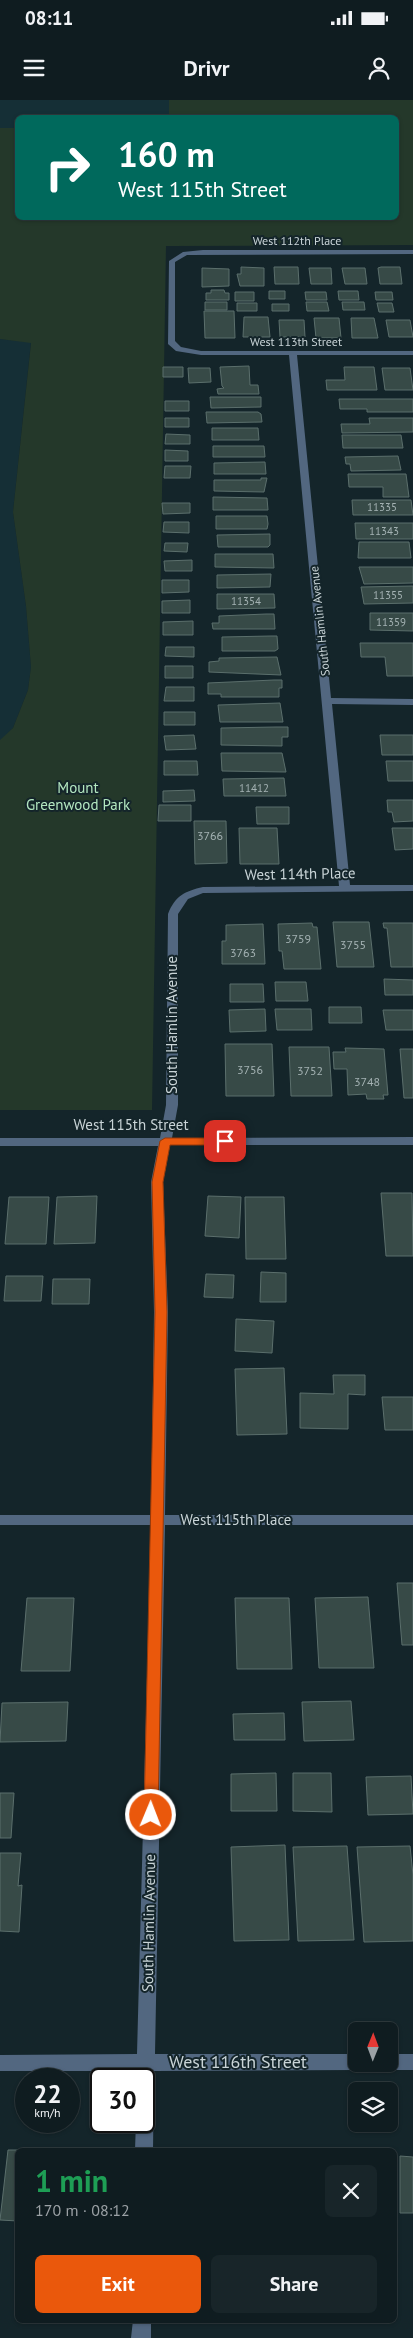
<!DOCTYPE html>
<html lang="en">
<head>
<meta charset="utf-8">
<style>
  body { margin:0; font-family:"PT Sans",sans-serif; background:#182529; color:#f1f3f6; height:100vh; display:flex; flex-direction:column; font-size:19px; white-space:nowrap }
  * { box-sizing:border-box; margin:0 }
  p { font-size:16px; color:#9ba1a5 }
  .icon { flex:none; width:28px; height:28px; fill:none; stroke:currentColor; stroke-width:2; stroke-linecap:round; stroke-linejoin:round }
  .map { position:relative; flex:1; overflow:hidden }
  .drawer { position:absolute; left:15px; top:2048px; width:382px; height:175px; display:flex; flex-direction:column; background:#0f1c20; border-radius:8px; box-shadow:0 1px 4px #0004,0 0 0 1px #2f3a3e }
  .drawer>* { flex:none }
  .banner { position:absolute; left:15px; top:15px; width:384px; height:105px; border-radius:8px; box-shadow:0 1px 4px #0004,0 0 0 1px #2f3a3e; background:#00695c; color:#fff; overflow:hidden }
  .needle { width:32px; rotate:1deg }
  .controls { position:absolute; left:348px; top:1922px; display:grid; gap:10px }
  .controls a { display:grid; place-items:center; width:50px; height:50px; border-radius:8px; background:#0f1c20; box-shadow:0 1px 4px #0004,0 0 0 1px #2f3a3e; font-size:25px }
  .speed { position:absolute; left:15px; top:1968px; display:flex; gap:10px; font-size:25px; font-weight:700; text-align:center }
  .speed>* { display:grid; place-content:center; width:65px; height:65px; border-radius:50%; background:#0f1c20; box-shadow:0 1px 4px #0004,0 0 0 1px #2f3a3e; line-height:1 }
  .speed small { font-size:12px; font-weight:400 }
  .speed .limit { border:2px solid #111; border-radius:8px; background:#fff; color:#111 }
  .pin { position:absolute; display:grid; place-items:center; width:42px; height:42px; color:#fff; margin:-21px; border-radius:10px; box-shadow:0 2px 8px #0006 }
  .me { position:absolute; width:55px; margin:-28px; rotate:1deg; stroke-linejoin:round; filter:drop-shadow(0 0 4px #0008) }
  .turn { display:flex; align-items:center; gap:18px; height:105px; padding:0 20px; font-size:22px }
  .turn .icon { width:65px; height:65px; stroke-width:2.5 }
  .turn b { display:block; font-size:35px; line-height:42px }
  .round { display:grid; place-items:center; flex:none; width:52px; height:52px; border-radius:8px; background:#182529 }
  .headline { display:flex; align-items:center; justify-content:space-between; height:85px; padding:0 20px }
  h1 { font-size:30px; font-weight:700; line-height:38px; color:#1e9e55 }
  .cta { display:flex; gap:10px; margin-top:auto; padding:10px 20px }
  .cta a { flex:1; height:58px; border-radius:8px; background:#ea580c; color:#fff; font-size:20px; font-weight:700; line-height:58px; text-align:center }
  .cta a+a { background:#182529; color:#f1f3f6 }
  .status { display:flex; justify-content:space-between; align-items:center; height:35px; padding:0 25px; background:#0f1c20; direction:ltr }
  .status svg { height:14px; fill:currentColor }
  header { display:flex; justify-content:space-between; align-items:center; height:65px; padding:0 20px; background:#0f1c20; font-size:22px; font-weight:700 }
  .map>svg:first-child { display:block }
  .built { fill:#152f36 }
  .green { fill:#24382a }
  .building { fill:#374a47; stroke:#5b6f6c }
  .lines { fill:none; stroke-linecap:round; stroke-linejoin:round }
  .minor { fill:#526780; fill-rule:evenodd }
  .route { fill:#ea580c; stroke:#983908 }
  .labels { text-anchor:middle; stroke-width:4; stroke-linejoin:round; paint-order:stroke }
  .far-number-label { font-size:11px; fill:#a4b2b3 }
  .far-street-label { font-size:12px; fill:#c9d4d7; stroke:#14252a }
  .number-label { font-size:12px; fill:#a4b2b3 }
  .park-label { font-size:15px; fill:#b3e6c0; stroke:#14252a }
  .street-label { font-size:15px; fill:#c9d4d7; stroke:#14252a }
  .near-street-label { font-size:18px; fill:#c9d4d7; stroke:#14252a }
</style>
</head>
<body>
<div class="status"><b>08:11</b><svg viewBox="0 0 49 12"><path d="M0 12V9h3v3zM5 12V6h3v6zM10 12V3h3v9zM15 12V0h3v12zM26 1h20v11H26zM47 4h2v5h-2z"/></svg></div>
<header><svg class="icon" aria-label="menu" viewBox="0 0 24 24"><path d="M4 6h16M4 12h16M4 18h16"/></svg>Drivr<svg class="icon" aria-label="person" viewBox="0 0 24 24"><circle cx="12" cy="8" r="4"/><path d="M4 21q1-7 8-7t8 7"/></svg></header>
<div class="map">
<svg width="413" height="2238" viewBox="0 0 413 2238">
  <rect width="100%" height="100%" fill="#14252a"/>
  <path class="built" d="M0 0H169V17L18 18 17 28H0Z
    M0 239 31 242 13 412 26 506 31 567 28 590 13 628 0 643Z"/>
  <path class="green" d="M169 0H413V145L166 146 152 1010H0V640L13 628 28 590 31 567 26 506 13 412 31 243 0 239V28H17L18 118H396V18L169 17Z"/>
  <path class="building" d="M241 167 264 168V186H240L237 174H241Z
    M274 167H298L299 184H275Z
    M381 167H400L402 184H380L378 168Z
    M202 168 229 169V186L202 187Z
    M309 168H331L332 184H311Z
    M342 168H365L367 184H345Z
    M211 190H224L225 193H229V200H206V193H211Z
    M269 191H285V199H269Z
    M338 191H358L359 200H339Z
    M235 192H254V201H235Z
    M305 192H326L327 200H306Z
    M375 192H392L393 200H376Z
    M205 202H227V210H205Z
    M306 202H327L329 211H307Z
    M342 202H364L365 210H343Z
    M237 203H257V211H237Z
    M377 203H392L394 212H379Z
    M272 204H289V211H272Z
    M204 211H234L235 238H205Z
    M244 217H268L270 237H243Z
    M314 218H339L341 238H316Z
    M351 218H374L378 238H352Z
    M279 220H304L305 237H280Z
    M386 220H410L413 237H389Z
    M249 266 250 285H258L259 294H218L217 289 224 288 222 286 220 267Z
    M163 267H183V277H163Z
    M344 267H374L377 290H327L326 280H345Z
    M188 268H210L211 282 189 283Z
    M382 268H410L413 290H385Z
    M210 297H261V307L211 308Z
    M339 299H413V312H367V309H340Z
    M165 301H189V311H165Z
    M206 312H258L261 314 262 322 207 323Z
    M165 318H189V327H165Z
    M369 318H413V332L342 333 341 324H370Z
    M212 328H258L259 340H212Z
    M166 334 190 335V344H165Z
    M342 335H401L403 348H343Z
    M213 346H264L265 357H213Z
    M165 350 188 351V361H165Z
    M398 356 401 370 351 371 350 364H346L345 357Z
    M265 362 266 374H214V363Z
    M165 366H191L190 378H164Z
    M348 374H406L409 397H383V387H349Z
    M261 378H267L264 392 214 391V380H261Z
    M213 397 267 398 268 410H213Z
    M352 400H411L413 415H353Z
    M162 403H190V413L163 414Z
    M216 416H267L268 424 267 429H216Z
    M164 422H189V433L163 432Z
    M355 423H413V439H356Z
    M270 434V445L268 447H218L217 435Z
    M359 442H409L411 458H358Z
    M165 443H188L187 452 164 451Z
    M215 454H273L274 468 215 467Z
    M192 460V471H165L164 461Z
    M359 467H413V483L364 484Z
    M271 474 270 487 217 488V475Z
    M162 480H189V492L162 493Z
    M413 486V503L364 504 361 487Z
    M217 494H274L275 508 217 509Z
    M190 500V513H162V501Z
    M370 513H413V531L370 530Z
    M266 514H274L275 529H213L212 523H219V516Z
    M193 521V535H163V522Z
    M271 536H277L278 549 275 551H222V537Z
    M360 543H413V576H387L385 557H361Z
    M166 547H194V557L165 556Z
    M277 557 281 575 209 572V562L219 561V558Z
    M165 566H193V578H165Z
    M274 580H282V588H279V597H221V594H208V583Z
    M166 587H194V601H164Z
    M280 603 283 622H220L218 605Z
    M164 612H195V625H164Z
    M276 627H288V637H282V646L221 645V628Z
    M194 635 196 649 166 650 164 636Z
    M380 635H413V655H382Z
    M221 653H282L286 672 222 671Z
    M164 661H197L198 675H164Z
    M386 661H413V681H388Z
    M284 678 286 696H224L223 679Z
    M194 690 195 701 163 702V691Z
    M387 700H413V721L394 722 392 712H388Z
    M159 705H191V721H158Z
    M256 707H289V724H257Z
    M194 721H226L227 763 195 764Z
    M239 728H277L279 764H240Z
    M392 728H413V749L395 750Z
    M333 822H369L374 867H337Z
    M312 823 313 827H317L321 869H284L282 851H279L278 824Z
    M383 823H413V867H391L387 828H384Z
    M263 824 265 864H222V841H226V825Z
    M384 879 413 880V895H385Z
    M275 882H306L308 901H276Z
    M230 884H263L264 902H230Z
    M329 907H361L362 923H329Z
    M265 909 266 931 230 932 229 910Z
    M275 909H311L312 930H277Z
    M383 910H413V930H386Z
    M225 944H272L274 996H226Z
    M289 947H329L332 996H291Z
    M345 948 384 949 388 995H383L384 999H367L366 994 348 995 347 969H334L333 952H346Z
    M400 949H413V998H404Z
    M381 1093H412L413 1156H386Z
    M97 1096 95 1143 54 1144 57 1097Z
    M208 1096 241 1097 239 1138 205 1136Z
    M9 1097H49L46 1144H5Z
    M245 1097H284L286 1159H246Z
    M261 1172 286 1173V1202H260Z
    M206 1174 234 1175 233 1198 204 1197Z
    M6 1176H43L41 1201H4Z
    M53 1179H90L89 1204H52Z
    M236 1219 274 1221 272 1253 235 1251Z
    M284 1268 287 1334 237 1335 235 1269Z
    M333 1275H365V1295L348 1294V1329L300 1328V1293L334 1294Z
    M382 1297H413V1330H385Z
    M397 1483H413V1545H402Z
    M368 1497 374 1568H319L315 1498Z
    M27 1498H74L70 1571H21Z
    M235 1498H289L292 1569H237Z
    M351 1601 354 1640 304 1641 302 1602Z
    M68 1602 66 1641 0 1642 2 1603Z
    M284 1613 285 1640H234L233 1614Z
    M276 1673 277 1711H231V1674Z
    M293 1673H331L332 1712 293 1711Z
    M411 1676 413 1714 368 1715 366 1677Z
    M0 1693H14L11 1738H0Z
    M285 1745 289 1840 234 1841 231 1747Z
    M347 1746 354 1840 298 1841 293 1747Z
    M410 1746 413 1775V1841L364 1842 357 1747Z
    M0 1753H21L18 1786 22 1785 19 1832 0 1831Z
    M8 2050H18V2121L0 2120Z
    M400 2056 413 2057V2113H400Z"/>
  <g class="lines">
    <path class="minor" d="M203 150H413V154L187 155 175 162V241L181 247 201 251H413V255H297L331 598 413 599V605L332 604 350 785H413V791L203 793 188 799 178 814V1005L172 1038 413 1037V1045H170L163 1082 168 1212 165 1415H413V1425H165L155 1954H356V1964H364L362 1968 356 1970 154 1971 153 2050H135L136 2021H144V1979H137V1971H0V1955L137 1954 151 1425H0V1415H151L154 1212 151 1082 158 1046H0V1038H160L166 1005 168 814C175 796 185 791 203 787L339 786 289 255H201L176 251 168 244 169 161 183 152Z
      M389 1954H413V1970H389L383 1968 381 1964H389Z
      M133 2220H151V2238H131Z"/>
  </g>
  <path class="route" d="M165 1038H225L230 1041 225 1045H170L163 1082 167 1212 158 1715 156 1719 151 1721 146 1719 144 1715 155 1212 152 1082 160 1041Z"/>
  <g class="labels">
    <g class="far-number-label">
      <text x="382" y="411">11335</text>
      <text x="384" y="435">11343</text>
      <text x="388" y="499">11355</text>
      <text x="246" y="505">11354</text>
      <text x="391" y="526">11359</text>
      <text x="254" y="692">11412</text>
    </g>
    <g class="far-street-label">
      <text x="297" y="145">West 112th Place</text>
      <text x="296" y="246">West 113th Street</text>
      <text transform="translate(320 521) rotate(-96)" y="4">South Hamlin Avenue</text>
    </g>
    <g class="number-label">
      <text x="210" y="740">3766</text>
      <text x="298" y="843">3759</text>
      <text x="353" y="849">3755</text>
      <text x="243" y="857">3763</text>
      <text x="250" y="974">3756</text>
      <text x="310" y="975">3752</text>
      <text x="367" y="986">3748</text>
    </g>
    <g class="park-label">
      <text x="78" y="693">Mount<tspan x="78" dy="17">Greenwood Park</tspan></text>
    </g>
    <g class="street-label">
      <text transform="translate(300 774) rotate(-1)" y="5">West 114th Place</text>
      <text transform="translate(172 925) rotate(-90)" y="5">South Hamlin Avenue</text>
      <text x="131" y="1030">West 115th Street</text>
      <text x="236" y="1425">West 115th Place</text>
      <text transform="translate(149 1823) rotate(-89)" y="5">South Hamlin Avenue</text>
    </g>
    <g class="near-street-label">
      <text x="238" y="1968">West 116th Street</text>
    </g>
  </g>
</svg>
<div class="controls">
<a><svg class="needle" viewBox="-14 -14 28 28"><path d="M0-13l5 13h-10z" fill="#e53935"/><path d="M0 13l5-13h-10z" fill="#9ba1a5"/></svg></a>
<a><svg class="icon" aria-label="layers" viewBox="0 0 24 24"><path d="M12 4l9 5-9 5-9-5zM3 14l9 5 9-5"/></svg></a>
</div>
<div class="speed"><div>22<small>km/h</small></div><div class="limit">30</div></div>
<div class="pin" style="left:225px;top:1041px;background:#d93025"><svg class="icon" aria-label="arrive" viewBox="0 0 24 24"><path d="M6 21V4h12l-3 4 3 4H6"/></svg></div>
<svg class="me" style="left:151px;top:1715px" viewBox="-20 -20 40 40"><circle r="17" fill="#ea580c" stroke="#fff" stroke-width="3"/><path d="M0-11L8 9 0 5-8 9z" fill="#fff"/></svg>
<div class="banner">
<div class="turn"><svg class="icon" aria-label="right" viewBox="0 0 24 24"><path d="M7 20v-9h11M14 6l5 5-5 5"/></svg><div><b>160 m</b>West 115th Street</div></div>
</div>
<section class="drawer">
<div class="headline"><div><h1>1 min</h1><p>170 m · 08:12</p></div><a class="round"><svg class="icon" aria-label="close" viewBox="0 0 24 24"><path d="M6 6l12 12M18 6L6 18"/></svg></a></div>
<div class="cta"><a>Exit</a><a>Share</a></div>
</section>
</div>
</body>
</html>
